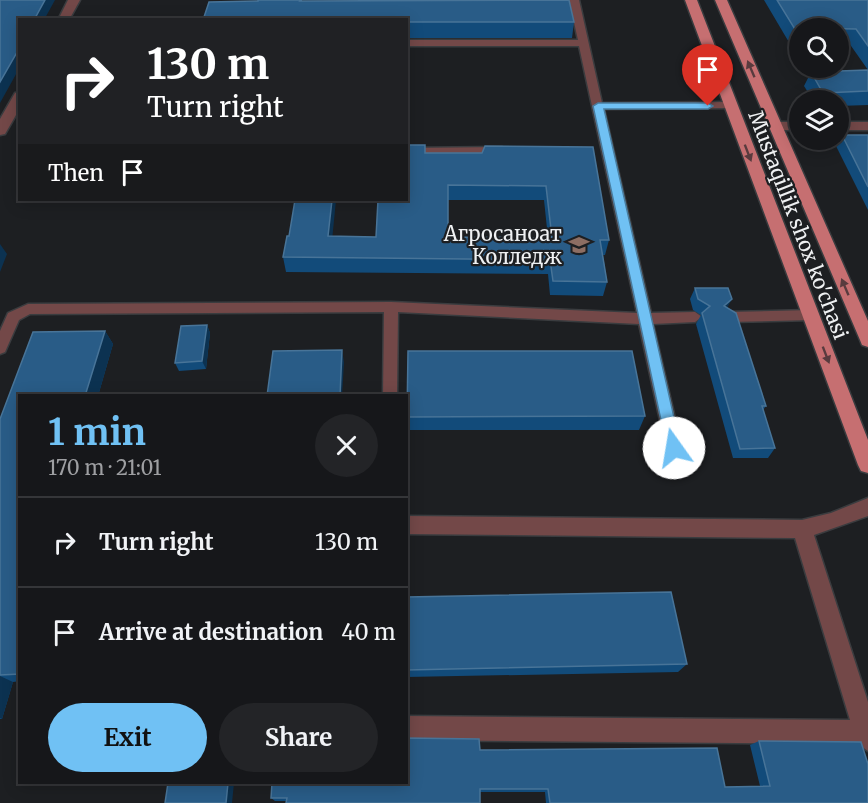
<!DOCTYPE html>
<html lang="en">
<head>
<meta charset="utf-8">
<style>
  body { margin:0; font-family:Merriweather,serif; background:#232427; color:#f1f3f6; height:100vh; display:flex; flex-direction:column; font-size:22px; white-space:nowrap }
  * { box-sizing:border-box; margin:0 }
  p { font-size:20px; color:#9e9fa2 }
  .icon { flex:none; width:33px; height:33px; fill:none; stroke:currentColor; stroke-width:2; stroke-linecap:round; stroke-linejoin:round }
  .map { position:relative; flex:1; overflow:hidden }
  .sheet { position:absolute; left:18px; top:394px; width:390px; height:390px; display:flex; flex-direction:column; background:#16171a; border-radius:0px; box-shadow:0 3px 15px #0003,0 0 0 2px #353639 }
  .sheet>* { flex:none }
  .guide { position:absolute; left:18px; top:18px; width:390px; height:183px; border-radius:0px; box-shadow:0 3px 15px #0003,0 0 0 2px #353639; background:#202124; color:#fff; overflow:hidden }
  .tools { position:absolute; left:789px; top:18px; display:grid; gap:12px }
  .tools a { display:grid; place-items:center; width:60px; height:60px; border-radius:50%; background:#16171a; box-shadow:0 3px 15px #0003,0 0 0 2px #353639; font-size:30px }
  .pin { position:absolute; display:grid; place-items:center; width:51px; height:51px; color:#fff; margin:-62px -26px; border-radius:50% 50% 50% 0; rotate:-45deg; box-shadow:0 0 6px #0007 }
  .pin .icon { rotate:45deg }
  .me { position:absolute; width:66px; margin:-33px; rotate:347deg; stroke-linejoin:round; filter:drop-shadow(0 0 4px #0008) }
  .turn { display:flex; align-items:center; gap:21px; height:126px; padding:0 30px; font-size:27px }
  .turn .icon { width:78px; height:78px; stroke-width:2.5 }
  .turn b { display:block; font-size:42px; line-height:51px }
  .then { display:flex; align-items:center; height:57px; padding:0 30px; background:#0003; gap:12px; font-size:22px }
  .round { display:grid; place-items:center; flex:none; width:63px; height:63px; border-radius:32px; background:#232427 }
  .headline { display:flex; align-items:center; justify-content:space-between; height:102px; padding:0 30px }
  h1 { font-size:36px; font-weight:700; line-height:45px; color:#70c1f4 }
  .button { display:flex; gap:12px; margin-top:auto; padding:12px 30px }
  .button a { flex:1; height:69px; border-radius:36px; background:#70c1f4; color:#111; font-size:24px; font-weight:700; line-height:69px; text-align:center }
  .button a+a { background:#232427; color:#f1f3f6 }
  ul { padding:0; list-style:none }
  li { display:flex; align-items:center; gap:18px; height:90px; padding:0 30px; border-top:2px solid #353639 }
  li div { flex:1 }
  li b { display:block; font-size:22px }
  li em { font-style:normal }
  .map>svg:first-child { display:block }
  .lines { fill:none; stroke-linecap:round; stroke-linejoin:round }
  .lane-casing { stroke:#3a3c3f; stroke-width:3 }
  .street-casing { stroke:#3a3c3f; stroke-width:3 }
  .primary-casing { stroke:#3a3c3f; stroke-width:3 }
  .lane { fill:#734848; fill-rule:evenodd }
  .street { fill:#734848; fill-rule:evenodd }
  .primary { fill:#c66f71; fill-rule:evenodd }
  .wall { fill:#124b7a; fill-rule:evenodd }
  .shaded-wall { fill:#0c3251 }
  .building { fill:#295c87; stroke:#487498; stroke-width:1.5; fill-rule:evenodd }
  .oneway { fill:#583b3e }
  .route { fill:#70c1f4; stroke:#497d9f; stroke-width:1.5 }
  .labels { text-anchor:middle; stroke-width:4.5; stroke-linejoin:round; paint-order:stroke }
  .street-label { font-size:20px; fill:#eff1f3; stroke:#1d1f22 }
  .poi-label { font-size:20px; fill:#eff1f3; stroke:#1d1f22; text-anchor:end }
</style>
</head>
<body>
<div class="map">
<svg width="868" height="803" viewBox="0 0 868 803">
  <rect width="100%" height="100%" fill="#1d1f22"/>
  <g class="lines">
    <g class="lane-casing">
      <path id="lane" d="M569 0H579L602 103 730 102 735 105 730 108 604 109 651 313 695 312 702 317 695 322 653 324 682 448 680 453 674 455 668 453 666 448 639 324 398 312 397 396H383L384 312 30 314 19 320 5 352 0 354V331L8 313 28 304 391 302 637 313 579 46H406V40H578Z
        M502 147 508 151 506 154 406 156V148Z
        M811 310 818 315 811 320 728 322 721 317 728 312Z"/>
    </g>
    <g class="street-casing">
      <path id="street" d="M68 0H80L69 20H58Z
        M20 92V108L5 134 0 135V119L15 93Z
        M800 122V130H775L768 126 775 122Z
        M838 122H868V130H838Z
        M868 498V516L814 535 868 702V751L858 744 406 740V716L850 720 795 538 406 534V516L802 520 831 513Z"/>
    </g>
    <g class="primary-casing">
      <path id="primary" d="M685 0H697L868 440V473L861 471 858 465Z
        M715 0H727L868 321V347L862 345 860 340Z"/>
    </g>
    <use href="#lane" class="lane"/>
    <use href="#street" class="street"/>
    <use href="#primary" class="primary"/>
  </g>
  <path class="wall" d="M764 0H868V70L849 43H838V28H800V44H790Z
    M305 1 574 22 572 38H406V20Z
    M868 70V105L838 106V100H813L804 86 811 72Z
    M842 135H868V210L836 146Z
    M593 147 609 240 605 255H603L607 282 603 296 550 295 548 274 286 272 283 257 332 236 376 237 425 153H482ZM448 200H544L548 238 448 237Z
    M695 288 728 308 766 406 763 410 775 448 768 458H733L696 324 701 315 693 310 690 299Z
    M207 325 210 333 206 369 179 371 175 363Z
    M105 331 113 344 98 396H20V681L13 682 2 719H0V419L33 332Z
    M645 416 639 430H408L407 417Z
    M406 597 687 664 678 672 406 677Z
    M759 741 868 803H546L545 792H480L287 801H275L271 798 480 750 725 787 760 786 750 745Z"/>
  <path class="shaded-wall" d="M45 0H55L44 20H34Z
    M20 47V67L0 103V82Z
    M332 200H336L331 251 328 236Z
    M0 244 7 254 0 272Z
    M732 299 726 310 724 306Z
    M207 325 210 333 206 369 202 361Z
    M105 331 113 344 98 396H85Z
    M342 350 344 362 342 396H340Z
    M0 676 13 682 2 719 0 718Z
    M228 783H234L232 803H226Z"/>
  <path class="building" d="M0 0H45L34 20H20V47L0 82Z
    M258 0H301L300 1 569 0 574 22H406V20H203L209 2 258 1Z
    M777 0H868V46L856 29 800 28V30L796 31Z
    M868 70V91L823 93 811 72Z
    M842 135H868V187Z
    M406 145H425V153H482L485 146 593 147 609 240H600L607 282 553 281 550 260 283 257 287 236H289L295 200H332L328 236 376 237 378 200H406ZM448 185 546 186 552 238 448 237Z
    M695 288H728L732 299 724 306 736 313 766 406H762L775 448 740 449 702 313 710 306 698 299Z
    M207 325 202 361 175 363 181 326Z
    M105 331 85 396H20V674L0 675V419L33 332Z
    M342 350 340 396H267L273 351Z
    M408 351H632L645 416 407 417Z
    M671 592 687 664 406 670V597Z
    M406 738 479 739 480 750 717 748 725 787 770 786 759 741 861 742 868 764V803H550L548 789H480V803H286L287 798H271L272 783H406Z
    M168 783H228L226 803H165Z"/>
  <defs><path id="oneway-solid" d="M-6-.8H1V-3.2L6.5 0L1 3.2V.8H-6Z" transform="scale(1.5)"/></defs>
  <g class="oneway">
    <use href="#oneway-solid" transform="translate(751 69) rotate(-113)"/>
    <use href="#oneway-solid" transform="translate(748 153) rotate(69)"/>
    <use href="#oneway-solid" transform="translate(845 287) rotate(-113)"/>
    <use href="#oneway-solid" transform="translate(826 355) rotate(69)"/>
  </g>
  <path class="route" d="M598 103H708L713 106 708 109H604L681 448 674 454 667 448 593 106Z"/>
  <defs>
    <g id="university-bare" transform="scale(1.62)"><path d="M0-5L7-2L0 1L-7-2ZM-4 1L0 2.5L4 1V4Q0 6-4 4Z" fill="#8d6e63" stroke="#1d1f22" stroke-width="2.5" paint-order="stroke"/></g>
  </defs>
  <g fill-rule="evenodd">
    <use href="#university-bare" x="579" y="245"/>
  </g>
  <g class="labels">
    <g class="street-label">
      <text transform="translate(798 225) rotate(69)" y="7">Mustaqillik shox ko'chasi</text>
    </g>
    <g class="poi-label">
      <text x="562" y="241">Агросаноат<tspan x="562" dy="23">Колледж</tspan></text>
    </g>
  </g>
</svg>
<div class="tools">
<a><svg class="icon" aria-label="search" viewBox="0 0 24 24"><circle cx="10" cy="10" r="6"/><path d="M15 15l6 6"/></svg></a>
<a><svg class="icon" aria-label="layers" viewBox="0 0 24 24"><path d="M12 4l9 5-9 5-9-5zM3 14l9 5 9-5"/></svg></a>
</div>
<div class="pin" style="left:708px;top:106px;background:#d93025"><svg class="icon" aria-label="arrive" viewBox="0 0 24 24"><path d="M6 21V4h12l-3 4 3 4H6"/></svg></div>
<svg class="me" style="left:674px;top:448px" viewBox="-20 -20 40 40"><circle r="19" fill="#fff"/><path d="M0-13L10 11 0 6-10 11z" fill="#70c1f4"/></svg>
<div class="guide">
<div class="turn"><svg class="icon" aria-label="right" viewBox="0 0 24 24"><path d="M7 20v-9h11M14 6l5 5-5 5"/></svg><div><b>130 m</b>Turn right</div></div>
<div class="then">Then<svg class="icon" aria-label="arrive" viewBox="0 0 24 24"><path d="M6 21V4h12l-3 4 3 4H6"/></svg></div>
</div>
<section class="sheet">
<div class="headline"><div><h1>1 min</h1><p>170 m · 21:01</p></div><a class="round"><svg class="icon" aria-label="close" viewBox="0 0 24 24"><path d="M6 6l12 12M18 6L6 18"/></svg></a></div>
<ul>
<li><svg class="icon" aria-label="right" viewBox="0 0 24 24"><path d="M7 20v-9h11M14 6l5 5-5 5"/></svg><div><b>Turn right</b></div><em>130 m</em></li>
<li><svg class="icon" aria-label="arrive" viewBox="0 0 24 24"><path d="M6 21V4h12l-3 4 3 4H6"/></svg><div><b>Arrive at destination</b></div><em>40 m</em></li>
</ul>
<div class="button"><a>Exit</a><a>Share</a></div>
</section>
</div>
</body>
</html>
